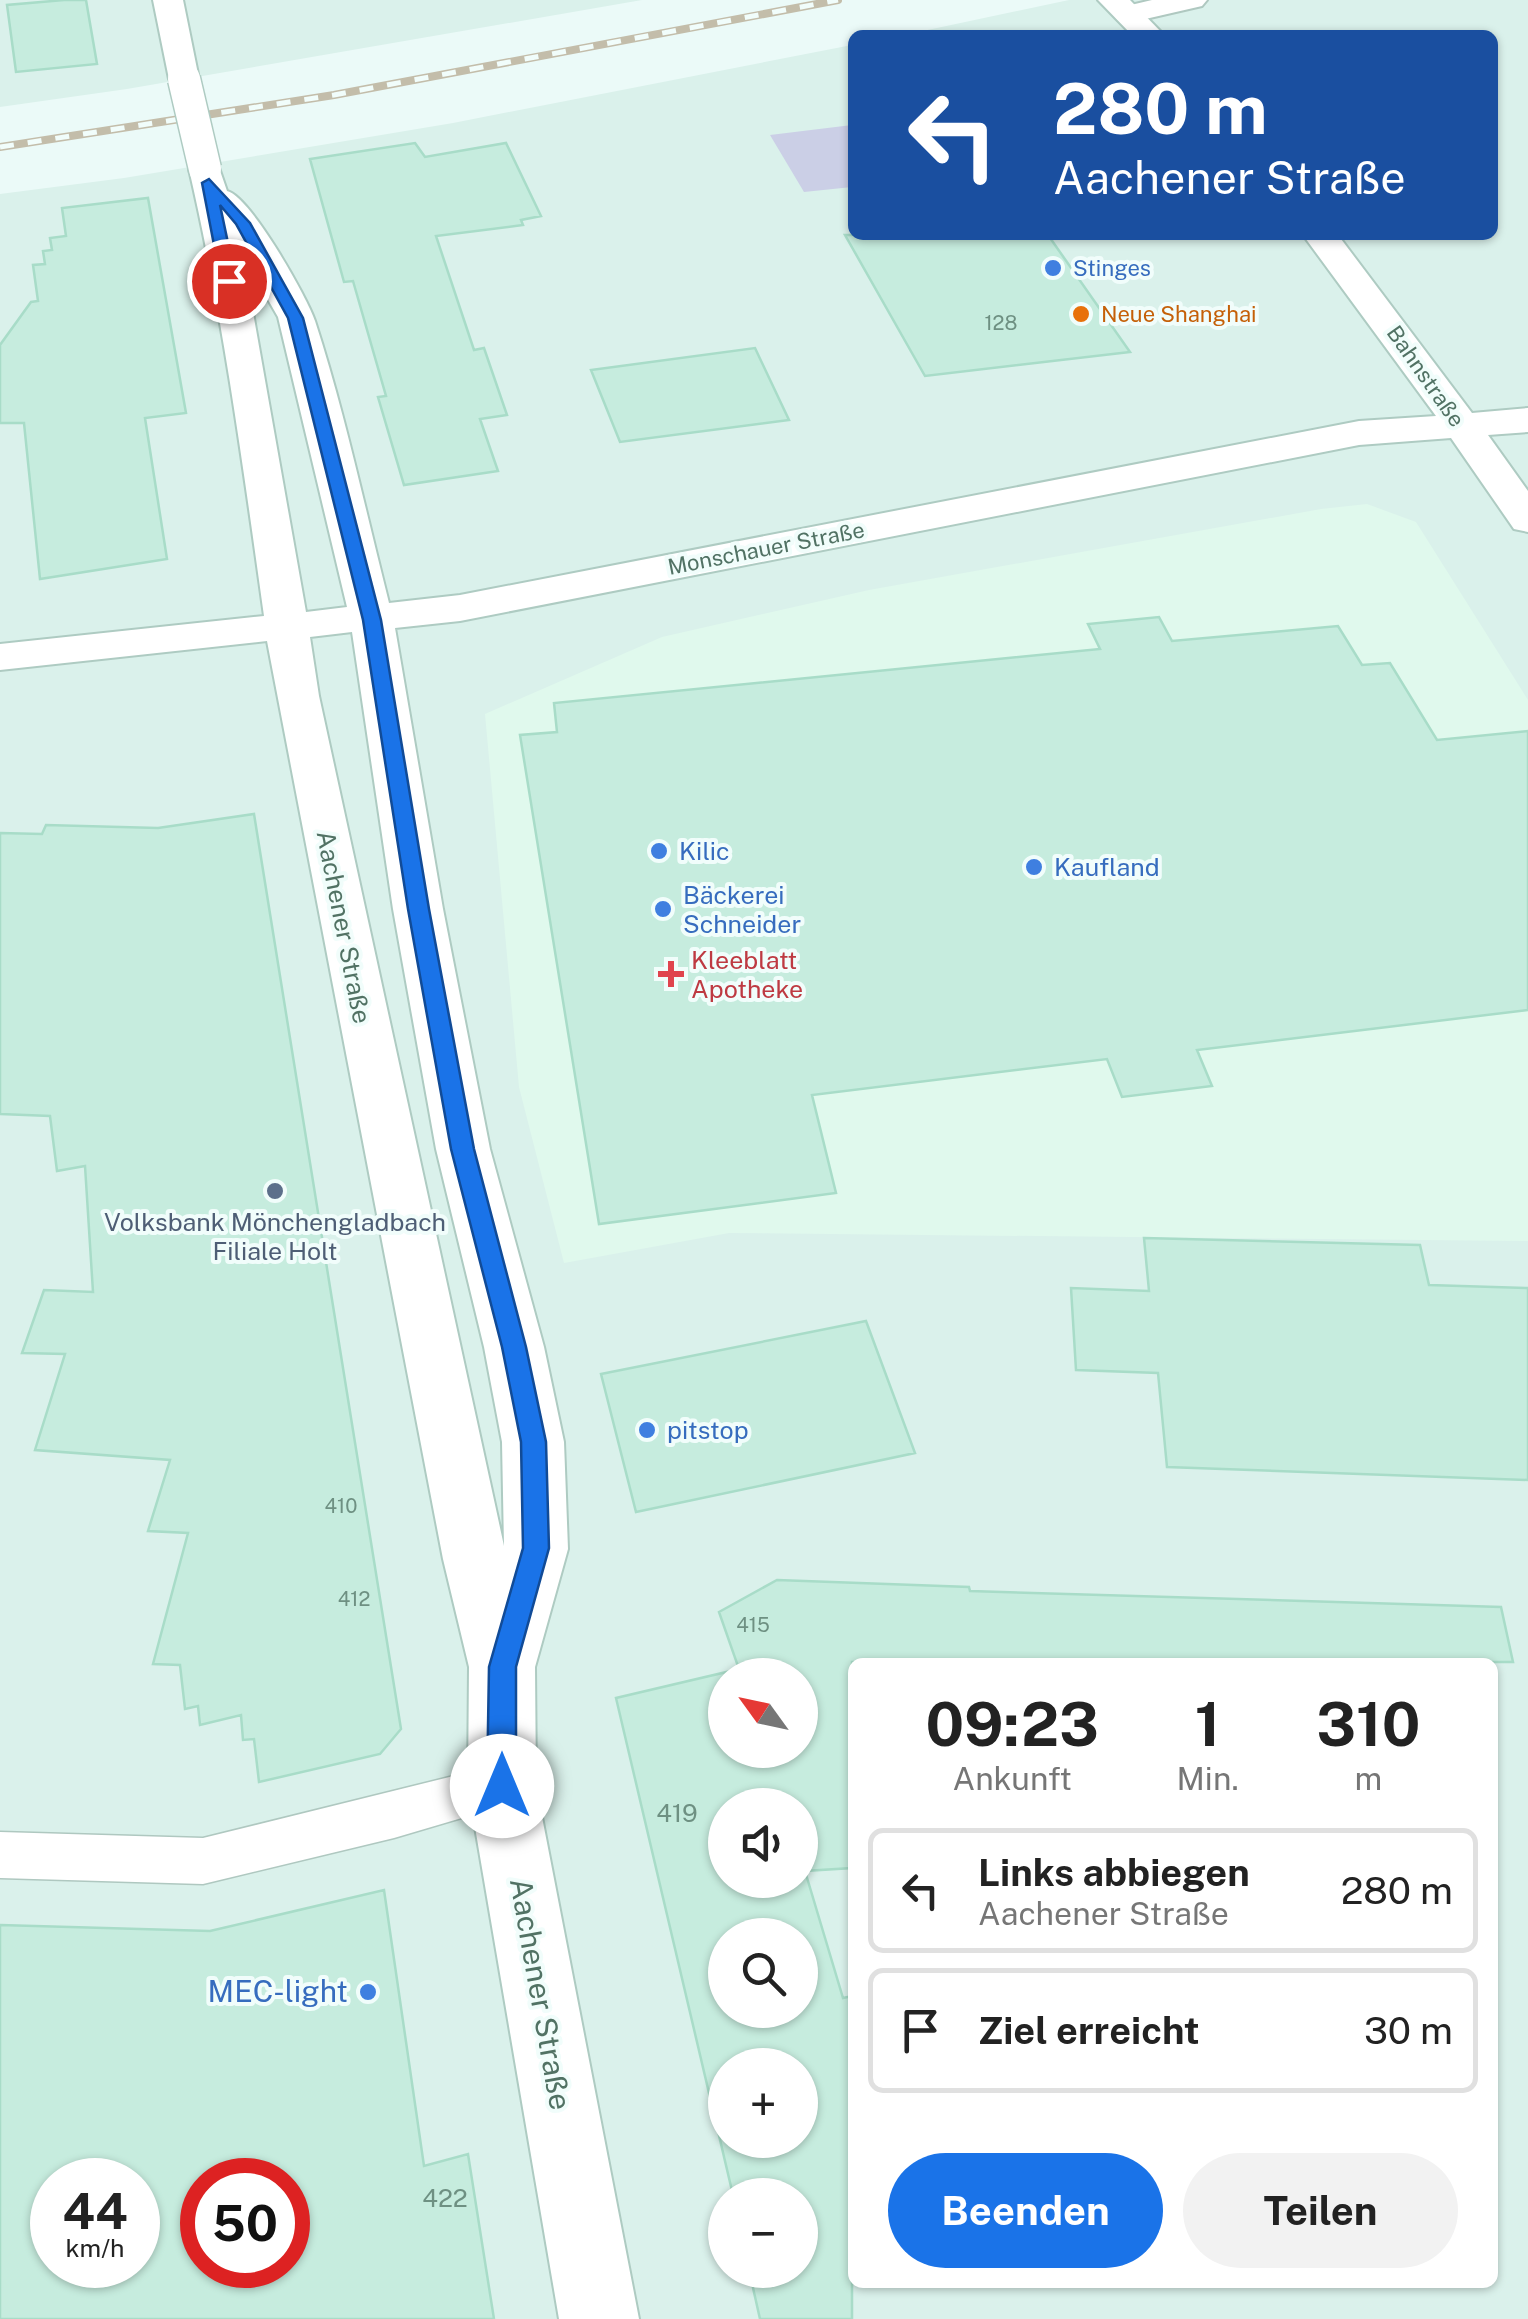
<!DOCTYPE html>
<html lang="de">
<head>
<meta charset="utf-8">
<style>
  body { margin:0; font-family:"Public Sans",sans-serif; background:#f2f2f2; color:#222; height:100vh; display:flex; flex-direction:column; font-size:38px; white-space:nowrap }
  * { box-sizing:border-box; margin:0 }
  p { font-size:32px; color:#767676 }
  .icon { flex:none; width:55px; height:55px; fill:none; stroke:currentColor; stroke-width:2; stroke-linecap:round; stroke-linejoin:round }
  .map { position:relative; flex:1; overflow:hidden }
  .panel { position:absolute; left:848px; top:1658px; width:650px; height:630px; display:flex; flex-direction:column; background:#fff; border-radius:15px; box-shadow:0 2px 8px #0004 }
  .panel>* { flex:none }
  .top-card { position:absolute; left:848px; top:30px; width:650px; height:210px; border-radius:15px; box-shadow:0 2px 8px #0004; background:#1a4fa0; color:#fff; overflow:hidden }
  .needle { width:65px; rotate:303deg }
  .tools { position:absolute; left:708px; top:1658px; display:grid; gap:20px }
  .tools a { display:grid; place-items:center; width:110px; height:110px; border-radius:50%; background:#fff; box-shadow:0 2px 8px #0004; font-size:50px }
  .speed { position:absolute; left:30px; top:2158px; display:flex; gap:20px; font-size:50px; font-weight:700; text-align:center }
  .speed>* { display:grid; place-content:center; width:130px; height:130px; border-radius:50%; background:#fff; box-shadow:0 2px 8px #0004; line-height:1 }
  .speed small { font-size:25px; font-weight:400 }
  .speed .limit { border:15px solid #d22; background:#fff; color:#111 }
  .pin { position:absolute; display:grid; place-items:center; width:85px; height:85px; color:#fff; margin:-42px; border:5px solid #fff; border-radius:50%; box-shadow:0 2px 10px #0007 }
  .me { position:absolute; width:110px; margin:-55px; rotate:0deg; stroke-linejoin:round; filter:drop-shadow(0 0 8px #0008) }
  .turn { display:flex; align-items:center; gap:35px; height:210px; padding:0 40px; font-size:45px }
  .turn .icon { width:130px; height:130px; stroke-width:2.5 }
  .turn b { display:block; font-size:70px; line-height:85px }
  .eta { display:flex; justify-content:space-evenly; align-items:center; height:170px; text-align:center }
  .eta b { font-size:60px; font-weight:700; line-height:70px }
  .primary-button { display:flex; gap:20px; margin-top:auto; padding:20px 40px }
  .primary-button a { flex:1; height:115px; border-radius:60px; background:#1a73e8; color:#fff; font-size:40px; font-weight:700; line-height:115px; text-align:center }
  .primary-button a+a { background:#f2f2f2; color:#222 }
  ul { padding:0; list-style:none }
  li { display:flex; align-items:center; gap:30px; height:125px; margin:0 20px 15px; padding:0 20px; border:5px solid #e0e0e0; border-radius:15px }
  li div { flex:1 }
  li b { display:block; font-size:38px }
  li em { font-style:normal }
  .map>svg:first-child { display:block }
  .residential { fill:#daf1eb; fill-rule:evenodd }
  .commercial { fill:#e0f9ed }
  .green { fill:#cbcfe6 }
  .building { fill:#c6ecde; stroke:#a8dcc8; stroke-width:2.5; fill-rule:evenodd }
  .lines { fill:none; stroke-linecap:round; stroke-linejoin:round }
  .lane-casing { stroke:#afc8c0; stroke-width:3 }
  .street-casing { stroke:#afc8c0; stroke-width:4 }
  .secondary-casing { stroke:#aecbc2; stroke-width:4 }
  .lane { fill:#fff; fill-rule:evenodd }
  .street { fill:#fff; fill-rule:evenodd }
  .secondary { fill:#fff; fill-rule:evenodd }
  .rail-casing { stroke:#c3bdaa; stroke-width:8 }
  .rail { stroke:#f1fdfb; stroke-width:5; stroke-dasharray:14; stroke-linecap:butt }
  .secondary-bridge-casing { stroke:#aecbc2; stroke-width:35; stroke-linecap:butt }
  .secondary-bridge { stroke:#fff; stroke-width:32 }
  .route { fill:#1a73e8; stroke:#114b97; stroke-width:2.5 }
  .shop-dot { fill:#3f7fe0; stroke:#f1fdfb; stroke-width:4 }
  .food-dot { fill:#e8710a; stroke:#f1fdfb; stroke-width:4 }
  .health-dot { fill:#e0444e; stroke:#f1fdfb; stroke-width:4 }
  .service-dot { fill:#5c6f8a; stroke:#f1fdfb; stroke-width:4 }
  .labels { text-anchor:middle; stroke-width:8; stroke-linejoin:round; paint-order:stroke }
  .number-label { font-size:20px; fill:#6e9082 }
  .far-shop-label { font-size:22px; fill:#366cbe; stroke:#f1fdfb; text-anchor:start }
  .far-food-label { font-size:22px; fill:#c56008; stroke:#f1fdfb; text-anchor:start }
  .far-street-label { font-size:22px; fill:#517264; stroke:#f1fdfb }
  .shop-label { font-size:25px; fill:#366cbe; stroke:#f1fdfb; text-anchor:start }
  .street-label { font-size:25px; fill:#517264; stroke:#f1fdfb }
  .health-label { font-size:25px; fill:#be3a42; stroke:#f1fdfb; text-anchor:start }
  .service-label { font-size:25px; fill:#4e5e75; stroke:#f1fdfb }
  .near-number-label { font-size:25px; fill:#6e9082 }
  .near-shop-label { font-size:30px; fill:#366cbe; stroke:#f1fdfb; text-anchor:end }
  .near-street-label { font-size:30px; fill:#517264; stroke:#f1fdfb }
</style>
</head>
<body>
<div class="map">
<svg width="1528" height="2319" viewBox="0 0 1528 2319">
  <rect width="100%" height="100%" fill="#ebfaf8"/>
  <path class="residential" d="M0 0H642L127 89 0 107Z
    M1069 0H1528V2319H0V194L124 178 453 123 852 45V235H1492V35H904ZM852 1662H1492V2282H852ZM725 1675H800V1750H725ZM725 1805H800V1880H725ZM725 1935H800V2010H725ZM725 2065H800V2140H725ZM52 2180H138V2265H52ZM202 2180H288V2265H202ZM725 2195H800V2270H725Z"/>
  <path class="commercial" d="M1367 504 1416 522 1528 700V1241L729 1233 564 1263 519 1087 485 714 662 637 869 590 1321 509Z"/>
  <path class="green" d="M852 125V187L804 192 770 135Z"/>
  <path class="building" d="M64 0H86L97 64 16 72 7 5Z
    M415 143 425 157 506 143 541 216 521 220 523 225 436 236 474 350 484 348 507 415 480 419 498 471 404 485 378 397 386 396 353 281 344 282 310 159Z
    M148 198 186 413 145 418 167 559 40 579 24 423H0V345L31 302 38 301 33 265 45 264 43 251 52 250 50 238 66 236 62 208Z
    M845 235H1048L1130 352 925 376Z
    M755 348 789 420 620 442 591 370Z
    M1159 617 1172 641 1338 626 1362 665 1390 663 1437 740 1528 731V1010L1197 1050 1212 1086 1122 1097 1107 1059 812 1095 836 1193 599 1224 520 735 557 732 554 703 1100 649 1088 624Z
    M254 814 401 1729 380 1754 259 1782 254 1739 243 1740 241 1715 200 1725 198 1706 185 1709 180 1665 153 1664 188 1533 148 1531 170 1460 35 1450 65 1354 22 1353 44 1290 93 1292 85 1166 57 1171 50 1116 0 1114V833L42 834 46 825 158 828Z
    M1144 1238 1420 1245 1429 1285 1528 1288V1480L1167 1467 1158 1373 1076 1370 1071 1288 1149 1291Z
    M866 1321 915 1453 636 1512 601 1374Z
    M777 1580 969 1587 970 1591 1501 1607 1513 1662H852V1868L805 1871 843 1998 852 1996V2319H760L749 2270H800V2195H733L616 1698 739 1669 719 1612ZM725 1675H800V1750H725ZM725 1805H800V1880H725ZM725 1935H800V2010H725ZM725 2065H800V2140H725Z
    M384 1890 424 2166 468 2154 494 2319H0V1925L210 1931ZM52 2180H138V2265H52ZM202 2180H288V2265H202Z"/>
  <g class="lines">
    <g class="lane-casing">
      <path id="lane" d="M502 1764 519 1771 526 1786 519 1801 394 1838 203 1884 0 1878V1832L203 1838Z"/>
    </g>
    <g class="street-casing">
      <path id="street" d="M1152 0H1207L1202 6 1128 23 1118 20 1113 14 1118 8Z"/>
    </g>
    <g class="secondary-casing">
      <path id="secondary" d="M153 0H183L199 79 195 86H173L169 79Z
        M1098 0H1130L1164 35H1132Z
        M205 159 217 162 227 191C250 196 307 297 315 321 345 413 365 509 389 603L460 595 1359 421 1436 416 1303 235H1338L1472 413 1528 408V432L1488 435 1528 491V532L1514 529 1451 438 1359 445 460 621 395 628 443 909 490 1149 544 1347 564 1442 568 1549 535 1667 536 1786 639 2319H559L468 1786 469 1667 443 1559 267 641 0 670V644L264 616C243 466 223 316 189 169L193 162ZM243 256 278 317 347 607 306 612ZM352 632 393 909 436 1149 484 1347 502 1442 504 1546 319 696 310 637Z"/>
    </g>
    <use href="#lane" class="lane"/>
    <use href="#street" class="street"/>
    <use href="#secondary" class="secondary"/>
    <g class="rail-casing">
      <path id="rail" d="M0 147 334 95 838 0"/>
    </g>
    <use href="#rail" class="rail"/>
    <g class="secondary-bridge-casing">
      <path id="secondary-bridge" d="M184 79 205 169"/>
    </g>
    <use href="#secondary-bridge" class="secondary-bridge"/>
  </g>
  <path class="route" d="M209 179 250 223 303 318 381 620 429 909 474 1149 526 1347 546 1442 549 1548 516 1667V1786L512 1796 502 1799 492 1796 487 1786 489 1667 523 1548 521 1442 502 1347 451 1149 408 909 363 620 288 318 236 224 220 205 236 281 229 285 221 281 202 183Z"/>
  <g class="shop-dot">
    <circle cx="1053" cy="268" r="10"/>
    <circle cx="659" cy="851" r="10"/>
    <circle cx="1034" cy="867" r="10"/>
    <circle cx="663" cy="909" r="10"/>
    <circle cx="647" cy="1430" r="10"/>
    <circle cx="368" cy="1992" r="10"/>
  </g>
  <circle class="food-dot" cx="1081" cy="314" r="10"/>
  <path class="health-dot" d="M666 959h10v10h10v10h-10v10h-10v-10h-10v-10h10z"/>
  <circle class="service-dot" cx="275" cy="1191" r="10"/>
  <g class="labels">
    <g class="number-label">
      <text x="1001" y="330">128</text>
      <text x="341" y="1513">410</text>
      <text x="354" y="1606">412</text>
      <text x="753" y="1632">415</text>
    </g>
    <g class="far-shop-label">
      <text x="1073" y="276">Stinges</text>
    </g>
    <g class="far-food-label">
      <text x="1101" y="322">Neue Shanghai</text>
    </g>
    <g class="far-street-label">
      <text transform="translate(1426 376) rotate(55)" y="8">Bahnstraße</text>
      <text transform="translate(766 548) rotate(-11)" y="8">Monschauer Straße</text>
    </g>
    <g class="shop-label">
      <text x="679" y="860">Kilic</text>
      <text x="1054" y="876">Kaufland</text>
      <text x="683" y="904">Bäckerei<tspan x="683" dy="29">Schneider</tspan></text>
      <text x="667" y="1439">pitstop</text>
    </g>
    <g class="street-label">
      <text transform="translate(344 927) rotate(79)" y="9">Aachener Straße</text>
    </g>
    <g class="health-label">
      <text x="691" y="969">Kleeblatt<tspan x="691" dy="29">Apotheke</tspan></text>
    </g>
    <g class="service-label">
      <text x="275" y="1231">Volksbank Mönchengladbach<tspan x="275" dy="29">Filiale Holt</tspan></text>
    </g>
    <g class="near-number-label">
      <text x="677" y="1822">419</text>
      <text x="445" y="2207">422</text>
    </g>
    <g class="near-shop-label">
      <text x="348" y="2002">MEC-light</text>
    </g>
    <g class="near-street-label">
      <text transform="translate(540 1994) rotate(80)" y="10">Aachener Straße</text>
    </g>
  </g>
</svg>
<div class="tools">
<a><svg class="needle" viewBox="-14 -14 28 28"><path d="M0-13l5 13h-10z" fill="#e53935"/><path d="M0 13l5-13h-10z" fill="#767676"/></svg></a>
<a><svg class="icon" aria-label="sound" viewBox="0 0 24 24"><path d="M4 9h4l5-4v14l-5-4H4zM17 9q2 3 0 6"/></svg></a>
<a><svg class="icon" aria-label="search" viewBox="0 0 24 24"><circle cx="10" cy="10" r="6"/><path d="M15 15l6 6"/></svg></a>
<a>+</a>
<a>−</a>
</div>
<div class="speed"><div>44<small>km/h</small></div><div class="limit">50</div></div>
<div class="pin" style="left:229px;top:281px;background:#d93025"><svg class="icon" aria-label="arrive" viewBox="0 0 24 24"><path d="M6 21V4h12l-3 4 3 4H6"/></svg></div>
<svg class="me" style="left:502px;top:1786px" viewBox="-20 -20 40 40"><circle r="19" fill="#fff"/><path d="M0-13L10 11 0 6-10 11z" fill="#1a73e8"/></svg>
<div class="top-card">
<div class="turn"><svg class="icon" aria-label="left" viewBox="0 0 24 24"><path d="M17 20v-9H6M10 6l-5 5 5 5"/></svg><div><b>280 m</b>Aachener Straße</div></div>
</div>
<section class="panel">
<div class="eta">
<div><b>09:23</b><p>Ankunft</p></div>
<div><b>1</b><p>Min.</p></div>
<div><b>310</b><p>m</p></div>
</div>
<ul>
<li><svg class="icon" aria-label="left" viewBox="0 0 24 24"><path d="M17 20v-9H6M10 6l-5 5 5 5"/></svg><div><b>Links abbiegen</b><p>Aachener Straße</p></div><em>280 m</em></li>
<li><svg class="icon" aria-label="arrive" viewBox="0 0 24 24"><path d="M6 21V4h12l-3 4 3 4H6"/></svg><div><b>Ziel erreicht</b></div><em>30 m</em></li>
</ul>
<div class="primary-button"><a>Beenden</a><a>Teilen</a></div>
</section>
</div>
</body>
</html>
